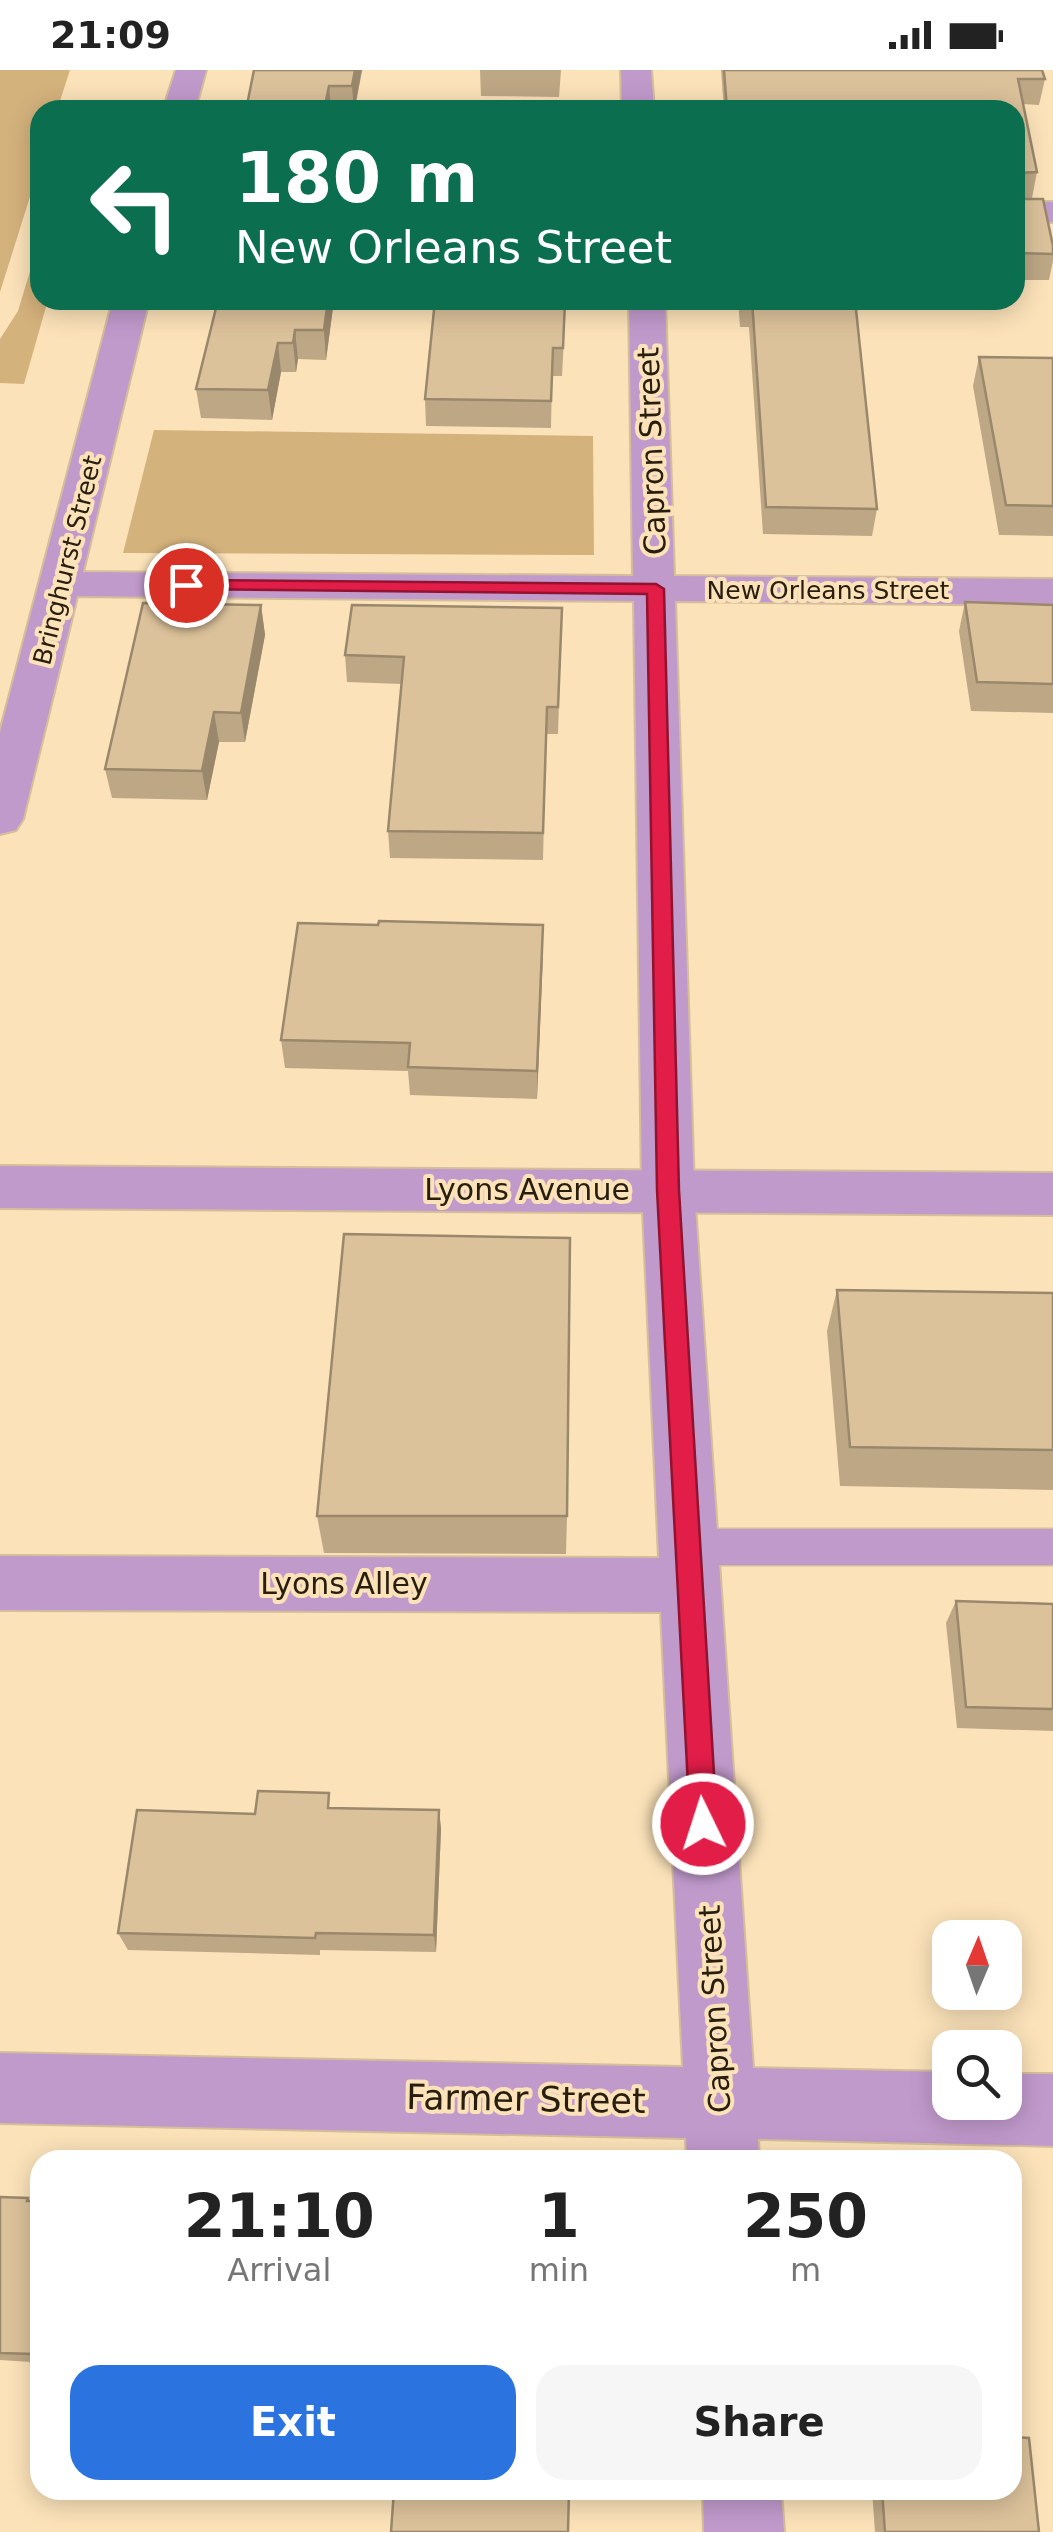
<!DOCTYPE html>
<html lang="en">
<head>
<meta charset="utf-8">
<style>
  body { margin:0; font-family:"DejaVu Sans",sans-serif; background:#f6f6f6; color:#222; height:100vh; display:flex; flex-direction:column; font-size:38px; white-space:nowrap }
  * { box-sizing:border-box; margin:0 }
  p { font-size:32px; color:#767676 }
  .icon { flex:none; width:55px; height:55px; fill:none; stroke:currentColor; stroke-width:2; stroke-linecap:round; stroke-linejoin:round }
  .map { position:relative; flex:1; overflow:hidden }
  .drawer { position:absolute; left:30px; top:2080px; width:992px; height:350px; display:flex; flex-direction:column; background:#fff; border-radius:30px; box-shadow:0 5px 25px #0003 }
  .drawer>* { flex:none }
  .hud { position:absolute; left:30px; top:30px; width:995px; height:210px; border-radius:30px; box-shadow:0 5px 25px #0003; background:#0b6e4f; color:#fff; overflow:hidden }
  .needle { width:65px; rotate:2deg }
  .controls { position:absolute; left:932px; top:1850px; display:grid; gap:20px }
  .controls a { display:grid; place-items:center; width:90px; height:90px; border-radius:20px; background:#fff; box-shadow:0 5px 25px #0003; font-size:50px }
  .pin { position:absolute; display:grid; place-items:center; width:85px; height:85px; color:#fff; margin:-42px; border:5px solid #fff; border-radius:50%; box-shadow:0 2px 10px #0007 }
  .me { position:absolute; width:110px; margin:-55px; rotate:356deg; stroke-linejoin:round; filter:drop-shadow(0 0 8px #0008) }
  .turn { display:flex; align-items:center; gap:35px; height:210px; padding:0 40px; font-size:45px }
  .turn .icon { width:130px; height:130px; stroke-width:2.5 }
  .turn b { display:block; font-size:70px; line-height:85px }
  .eta { display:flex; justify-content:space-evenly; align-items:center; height:170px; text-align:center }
  .eta b { font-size:60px; font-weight:700; line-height:70px }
  .button { display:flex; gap:20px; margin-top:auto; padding:20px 40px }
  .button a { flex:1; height:115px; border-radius:30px; background:#2b73df; color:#fff; font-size:40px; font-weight:700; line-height:115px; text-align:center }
  .button a+a { background:#f6f6f6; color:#222 }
  .status { display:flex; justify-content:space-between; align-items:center; height:70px; padding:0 50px; background:#fff; direction:ltr }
  .status svg { height:28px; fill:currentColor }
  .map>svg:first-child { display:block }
  .green { fill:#d4b27c }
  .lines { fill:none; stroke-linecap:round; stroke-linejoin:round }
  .service-casing { stroke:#d5bf9a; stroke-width:3 }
  .minor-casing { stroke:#d5bf9a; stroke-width:4 }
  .tertiary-casing { stroke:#d5bf9a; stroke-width:4 }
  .service { fill:#c19acc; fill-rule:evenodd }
  .minor { fill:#c19acc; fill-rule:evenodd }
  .tertiary { fill:#c19acc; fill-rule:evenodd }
  .wall { fill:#bda785 }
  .shaded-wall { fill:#9a886c }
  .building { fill:#dcc29b; stroke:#9a886c; stroke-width:2.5 }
  .route { fill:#e11d48; stroke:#92132f; stroke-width:2.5 }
  .labels { text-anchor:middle; stroke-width:8; stroke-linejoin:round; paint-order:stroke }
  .far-street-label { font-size:25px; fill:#281e0f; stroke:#fbe2b9 }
  .street-label { font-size:30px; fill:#281e0f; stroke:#fbe2b9 }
  .near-street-label { font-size:35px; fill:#281e0f; stroke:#fbe2b9 }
</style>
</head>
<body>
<div class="status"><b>21:09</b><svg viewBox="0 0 49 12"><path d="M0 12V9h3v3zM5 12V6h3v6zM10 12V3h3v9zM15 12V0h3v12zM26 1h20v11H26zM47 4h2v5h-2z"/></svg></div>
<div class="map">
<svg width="1053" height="2462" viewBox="0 0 1053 2462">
  <rect width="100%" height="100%" fill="#fbe2b9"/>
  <path class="green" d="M0 0H70L57 40H40V95L0 222Z
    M416 33 616 34V40H415Z
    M40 168V230H48L24 314 0 313V269L18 241Z
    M154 360 593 366 594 485 123 483Z"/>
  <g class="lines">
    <g class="service-casing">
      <path id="service" d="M686 1459H1053V1495H686L672 1490 666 1477 672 1464Z"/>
    </g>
    <g class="minor-casing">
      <path id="minor" d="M621 0H651L654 40H622Z
        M1015 132H1053V152H1015Z
        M629 230H665L674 506 1053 509V535L675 531 694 1120 753 1998 950 2002V2032H1005V2004H1053V2076L758 2069 759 2090H687L686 2068 0 2053V1983L683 1997 661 1542 0 1540V1486L659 1488 642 1120 634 531 62 526 48 523 42 514 48 505 62 502 633 506Z
        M703 2420H781L784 2462H704Z"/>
    </g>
    <g class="tertiary-casing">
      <path id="tertiary" d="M176 0H206L195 40H163Z
        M113 230H149L23 749 16 760 0 764V662Z
        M0 1096 1053 1103V1145L0 1138Z"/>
    </g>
    <use href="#service" class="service"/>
    <use href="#minor" class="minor"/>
    <use href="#tertiary" class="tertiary"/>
  </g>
  <path class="wall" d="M362 0 355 40H246Z
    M480 0H561L559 27 481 26Z
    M721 0H1042L1045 9 1039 35 1023 34 1037 102 1032 128 1020 129 1053 176V191L1049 210H1015V40H724Z
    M218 230H358H334L326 290 298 289 296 302H281L272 350 201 348 196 319Z
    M566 230 562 306H552L551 358 426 356 425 329Z
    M738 230H855L877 439 872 466 763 464 749 257H740Z
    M979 287 1053 288V466L999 465 973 316Z
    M965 532 1053 535V643L971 641 959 561Z
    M261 535 265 565 245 672H219L207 730 112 728 105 699Z
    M562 538 558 664H546L543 790 390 788 388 761 402 614 347 612 345 585Z
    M378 855H543L537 1029 410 1025 408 1001 285 998 281 970Z
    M837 1220 1053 1223V1420L840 1416 827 1261Z
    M317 1446H567L566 1484 324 1483Z
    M956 1531 1053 1534V1661L957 1658 946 1553Z
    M333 1738 439 1740 441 1759 436 1882 320 1880V1885L128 1880 118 1863 255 1744Z
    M0 2127 28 2128 31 2131H40V2298L31 2292 0 2290Z
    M872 2420H1012L1039 2462H875Z"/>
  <path class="shaded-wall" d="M355 0H362L354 40 352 16Z
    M329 16 331 40H324Z
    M328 230H334L326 290 324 260Z
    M295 260 298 289 296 302 293 273Z
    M278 273 281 302 272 350 268 320Z
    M261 535 265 565 245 672 241 643Z
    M214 642 219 672 207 730 202 701Z
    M543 855V884L537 1029V1001Z
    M439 1740 441 1759 436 1882 434 1865Z"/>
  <path class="building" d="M254 0H355L352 16H329L324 40H246Z
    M724 0H1042L1045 9H1018L1037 102 1018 103 1016 126 1020 129H1043L1053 176V184L1015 183V40H727Z
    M218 230H328L324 260H295L293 273H278L268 320 196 319Z
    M435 230H565L563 278H553L551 331 425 329Z
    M752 230H855L877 439 766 437Z
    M979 287 1053 288V436L1006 435Z
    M965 532 1053 535V614L977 612Z
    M143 533 261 535 241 643 214 642 202 701 105 699Z
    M352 535 562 538 558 637H547L543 763 388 761 404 587 345 585Z
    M379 851 543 855 537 1001 408 997 410 973 281 970 298 853 378 855Z
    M344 1164 570 1168 567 1446H317Z
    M837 1220 1053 1223V1380L850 1377Z
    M956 1531 1053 1534V1639L966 1637Z
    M258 1721 329 1723 328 1738 439 1740 434 1865 316 1863 315 1868 118 1863 137 1740 255 1744Z
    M0 2127 28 2128 27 2131H40V2293L31 2292 33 2284 0 2283Z
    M1012 2367 1029 2368 1039 2462H885L882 2420H1012Z
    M394 2420H569L568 2462H391Z"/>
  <path class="route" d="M186 510 656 514 664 519 679 1120 717 1754 713 1764 703 1767 694 1764 690 1754 657 1120 647 524 180 519V511Z"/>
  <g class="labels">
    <g class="far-street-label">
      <text transform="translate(67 490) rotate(-76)" y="9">Bringhurst Street</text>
      <text x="828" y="529">New Orleans Street</text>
    </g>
    <g class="street-label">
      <text transform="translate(652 381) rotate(-92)" y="10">Capron Street</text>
      <text x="527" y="1130">Lyons Avenue</text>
      <text x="344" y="1524">Lyons Alley</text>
      <text transform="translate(715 1939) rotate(-93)" y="10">Capron Street</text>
    </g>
    <g class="near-street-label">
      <text transform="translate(526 2029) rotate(1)" y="12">Farmer Street</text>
    </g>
  </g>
</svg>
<div class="controls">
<a><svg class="needle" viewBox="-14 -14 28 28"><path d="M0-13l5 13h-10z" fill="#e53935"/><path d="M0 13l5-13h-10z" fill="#767676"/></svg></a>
<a><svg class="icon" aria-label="search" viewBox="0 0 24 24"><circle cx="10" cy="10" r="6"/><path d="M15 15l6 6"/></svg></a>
</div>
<div class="pin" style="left:186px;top:515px;background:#d93025"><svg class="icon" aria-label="arrive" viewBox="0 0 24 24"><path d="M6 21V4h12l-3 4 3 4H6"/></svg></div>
<svg class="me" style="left:703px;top:1754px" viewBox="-20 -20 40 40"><circle r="17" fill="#e11d48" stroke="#fff" stroke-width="3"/><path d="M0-11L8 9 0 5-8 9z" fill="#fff"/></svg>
<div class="hud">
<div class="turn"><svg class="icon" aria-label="left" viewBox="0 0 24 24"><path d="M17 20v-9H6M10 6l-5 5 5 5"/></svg><div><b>180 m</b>New Orleans Street</div></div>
</div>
<section class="drawer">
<div class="eta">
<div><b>21:10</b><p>Arrival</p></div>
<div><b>1</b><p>min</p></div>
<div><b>250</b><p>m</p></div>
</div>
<div class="button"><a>Exit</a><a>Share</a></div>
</section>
</div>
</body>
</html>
